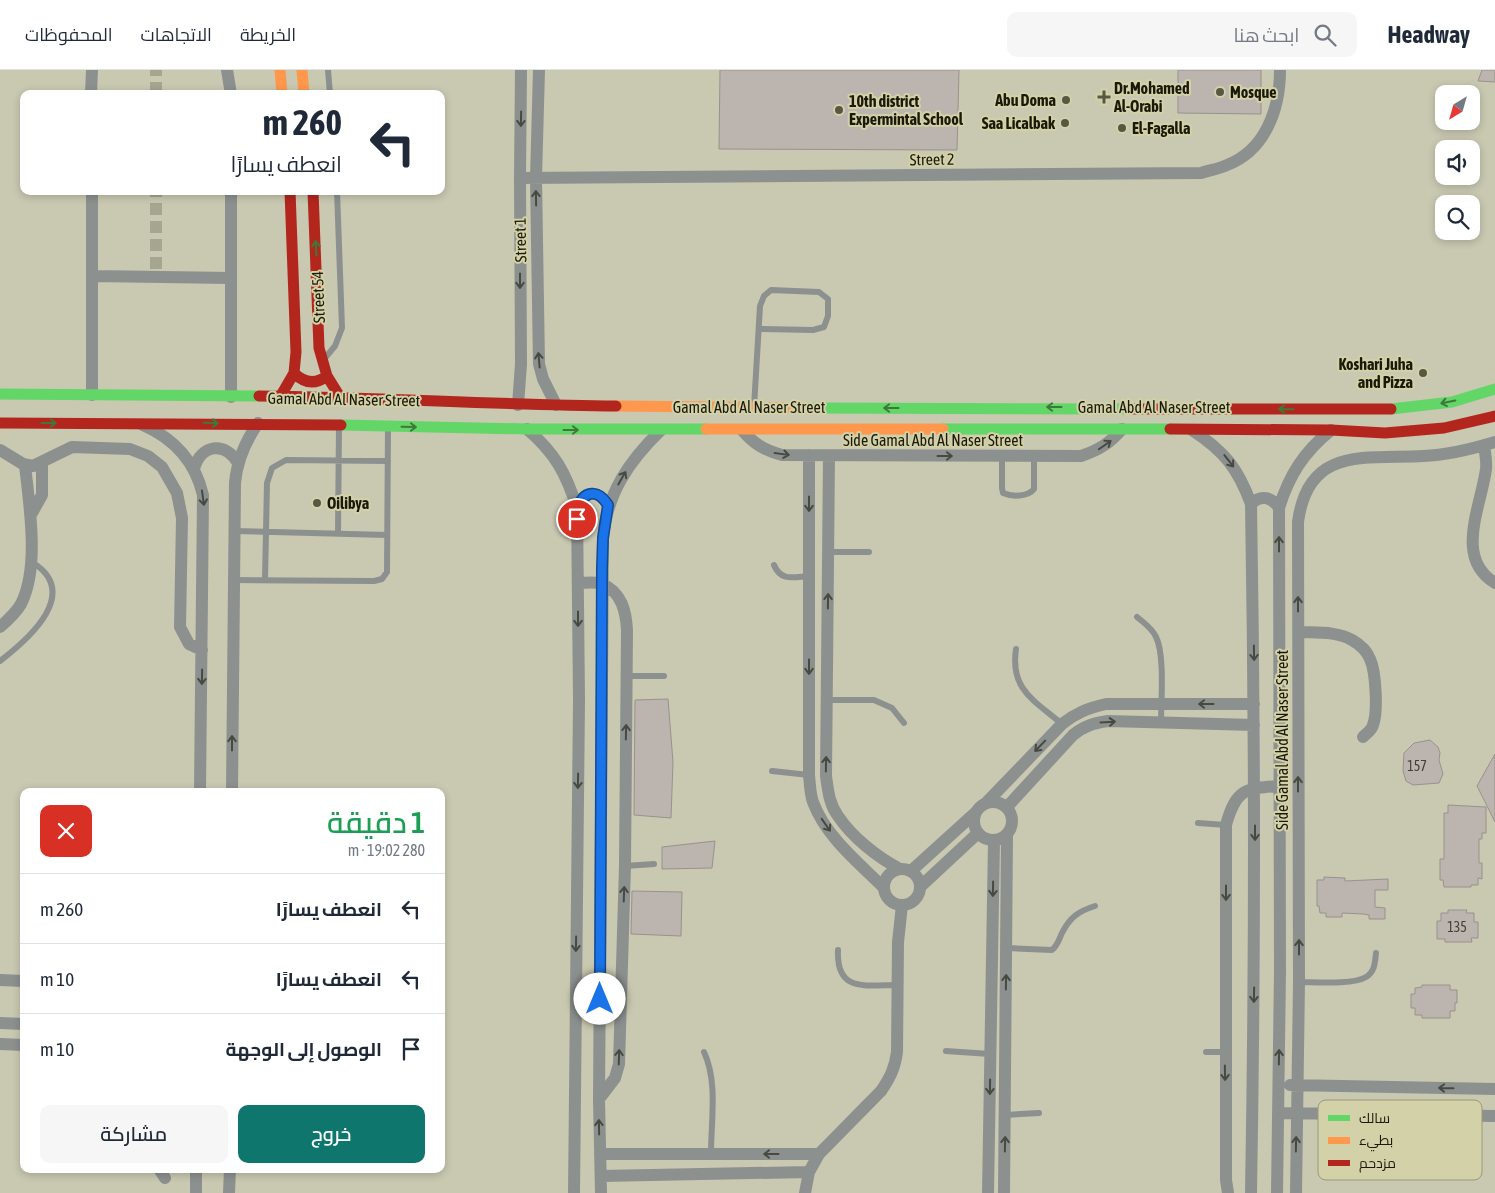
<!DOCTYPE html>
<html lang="ar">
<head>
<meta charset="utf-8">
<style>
  body { margin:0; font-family:"Asap Condensed",Cairo,sans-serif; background:#f6f6f7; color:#1f2937; direction:rtl; height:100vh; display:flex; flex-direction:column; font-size:19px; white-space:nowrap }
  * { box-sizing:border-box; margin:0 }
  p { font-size:16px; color:#747a83 }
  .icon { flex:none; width:28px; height:28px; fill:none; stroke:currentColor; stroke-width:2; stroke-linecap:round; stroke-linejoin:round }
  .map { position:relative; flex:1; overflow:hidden; direction:ltr }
  .drawer { position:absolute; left:20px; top:718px; width:425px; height:385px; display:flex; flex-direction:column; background:#fff; border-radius:10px; box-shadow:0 2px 8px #0003; direction:rtl }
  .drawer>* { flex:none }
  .guide { position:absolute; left:20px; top:20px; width:425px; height:105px; border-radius:10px; box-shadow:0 2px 8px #0003; direction:rtl; background:#fff; color:#1f2937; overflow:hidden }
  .needle { width:32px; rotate:217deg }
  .tools { position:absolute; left:1435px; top:15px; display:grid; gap:10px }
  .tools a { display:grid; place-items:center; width:45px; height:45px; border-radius:10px; background:#fff; box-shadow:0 2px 8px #0003; font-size:25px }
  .pin { position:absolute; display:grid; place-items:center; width:42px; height:42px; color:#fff; margin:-21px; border:2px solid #fff; border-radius:50%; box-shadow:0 1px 5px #0007 }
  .me { position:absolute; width:55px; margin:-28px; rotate:0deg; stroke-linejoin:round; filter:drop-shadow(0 0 4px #0008) }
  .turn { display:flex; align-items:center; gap:18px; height:105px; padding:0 20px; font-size:22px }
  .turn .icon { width:65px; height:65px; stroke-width:2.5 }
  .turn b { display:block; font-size:35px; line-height:42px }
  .round { display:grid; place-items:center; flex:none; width:52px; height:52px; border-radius:10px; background:#f6f6f7 }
  .overview { display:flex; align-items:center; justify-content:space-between; height:85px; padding:0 20px }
  h1 { font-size:30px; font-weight:600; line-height:38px; color:#1e9e55 }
  .primary-button { display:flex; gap:10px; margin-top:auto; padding:10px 20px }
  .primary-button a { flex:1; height:58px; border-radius:10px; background:#0f766e; color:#fff; font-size:20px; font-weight:600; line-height:58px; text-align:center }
  .primary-button a+a { background:#f6f6f7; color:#1f2937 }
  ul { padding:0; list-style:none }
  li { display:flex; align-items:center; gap:15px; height:70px; padding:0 20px; border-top:1px solid #e0e1e3 }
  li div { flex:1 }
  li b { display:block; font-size:19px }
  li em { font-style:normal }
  header { display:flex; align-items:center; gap:30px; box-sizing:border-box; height:70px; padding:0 25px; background:#fff; border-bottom:1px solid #e0e1e3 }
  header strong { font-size:24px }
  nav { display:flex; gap:28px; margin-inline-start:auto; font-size:18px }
  .search { width:350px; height:45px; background:#f6f6f7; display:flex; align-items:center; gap:12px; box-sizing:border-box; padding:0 18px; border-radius:10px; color:#747a83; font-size:19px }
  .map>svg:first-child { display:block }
  .building { fill:#bcb4ae; stroke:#99928b }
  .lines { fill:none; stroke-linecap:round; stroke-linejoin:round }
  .street-tunnel { stroke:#a6a590; stroke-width:12; stroke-dasharray:12 6; stroke-linecap:butt }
  .lane { stroke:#8c9190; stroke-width:6 }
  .street { stroke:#8c9190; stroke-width:12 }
  .fast { stroke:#63d668; stroke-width:11 }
  .slow { stroke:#ff974d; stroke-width:11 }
  .jam { stroke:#b3261e; stroke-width:11 }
  .oneway { stroke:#484a40 }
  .oneway2 { stroke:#3f7839 }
  .route-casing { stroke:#114b97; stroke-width:12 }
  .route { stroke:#1a73e8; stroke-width:9 }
  .poi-dot { fill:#585744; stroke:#d3d1a7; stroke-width:2 }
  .labels { text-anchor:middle; stroke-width:4; stroke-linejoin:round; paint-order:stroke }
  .number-label { font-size:14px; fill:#434033 }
  .poi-label { font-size:16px; font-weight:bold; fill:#1b1a0a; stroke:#d3d1a7; text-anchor:start }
  .street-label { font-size:16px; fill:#1b1a0a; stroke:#d3d1a7 }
  .key { fill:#d3d1a7; stroke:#9c9a78; stroke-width:1 }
  .key-label { font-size:14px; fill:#1b1a0a }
</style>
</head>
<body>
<header>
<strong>Headway</strong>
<div class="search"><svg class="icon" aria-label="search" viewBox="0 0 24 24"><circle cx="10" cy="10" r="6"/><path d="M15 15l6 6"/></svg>ابحث هنا</div>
<nav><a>الخريطة</a><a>الاتجاهات</a><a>المحفوظات</a></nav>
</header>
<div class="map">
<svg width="1495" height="1123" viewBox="0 0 1495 1123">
  <rect width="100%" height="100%" fill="#c9c8b1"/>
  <path class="building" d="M720 0H959L957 80 719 79Z
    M1178 0H1261V44L1178 43Z
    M1482 0H1495V12L1478 11Z
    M668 629 673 692 671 748 634 745 635 630Z
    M1430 670 1438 677 1440 683 1439 690 1443 704 1439 713 1413 715 1406 711 1403 701 1404 683 1414 673Z
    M1495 684V752L1477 716Z
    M1448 735 1486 737V763H1482V769H1479V793H1482V809L1478 808V815H1471V817H1444L1443 810H1440V789H1444V743H1448Z
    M715 771 712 798 662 799V777Z
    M1324 807 1345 808V811L1388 809V820H1375V837L1385 838V849H1369V845L1363 844 1342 843V847H1326V843H1320L1319 836H1317V810H1324Z
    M632 821 682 822 681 866 631 864Z
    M1448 840H1467L1466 843H1474V852H1478V868H1471L1472 872H1445V869H1437V851H1441V843H1448Z
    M1422 915H1450V920H1457V933H1455V941H1450V948H1422V945H1415V938H1411V924H1415V918L1422 917Z"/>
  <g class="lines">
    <path class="street-tunnel" d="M156 24V0
      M156 199V121"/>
    <path class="lane" d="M328 0 330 24
      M325 288 335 276 342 258 337 121
      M754 337 760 236 764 226 771 220 819 222 828 229V246L824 257 813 260 759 259
      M1002 386V418L1003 423C1012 427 1028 427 1034 419V386
      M235 461 387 465
      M338 463 339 357
      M829 482H869
      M774 495C781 512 794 507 809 506
      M233 510 374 511 382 509 387 502 388 357
      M265 510 267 413 272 398 286 390 388 391
      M1137 547C1144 553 1152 558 1156 567 1165 584 1161 632 1161 653
      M1016 579C1010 620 1034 630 1062 654
      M0 591C30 568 83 521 30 491
      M627 606H664
      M827 630H874L892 638 904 653
      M772 701 809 705
      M1198 753 1226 755
      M625 796 654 794
      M1007 878 1052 880C1058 875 1059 869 1062 863 1070 847 1079 841 1095 836
      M838 880C836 923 866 915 898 915
      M1299 912C1315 912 1353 915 1366 907 1375 902 1375 892 1376 883
      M946 981 990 984
      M704 982C718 1012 711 1050 711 1084
      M1206 982H1225
      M1005 1045 1039 1043"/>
    <path class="street" d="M227 0 231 24
      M539 0 536 108 539 294 543 309 556 335
      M91 24 92 0
      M520 108 1201 103C1210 100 1219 99 1227 95 1266 80 1280 38 1280 0
      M92 121V325
      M231 121V327
      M92 206 231 208
      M518 335 521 294 520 108 521 0
      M143 355C175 369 195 391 203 425L200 721
      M527 359C555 383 566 403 577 438L579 630 574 1123
      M742 360C754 374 764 380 782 385L1081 386C1099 380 1110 373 1122 359
      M1192 360C1224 381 1238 398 1251 434 1255 664 1255 893 1251 1123
      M1484 375C1485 383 1487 391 1486 399 1481 437 1454 488 1495 513
      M0 380 23 394 33 396 72 377 130 379 148 386 162 397 177 423 182 448 180 557 189 574 202 580
      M809 385V705C810 714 810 724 813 732 826 767 858 792 884 818
      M829 386 826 706C828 720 829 734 838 746 852 767 877 787 900 799
      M194 399C201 374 225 371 238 393
      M1251 434C1261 424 1272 427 1279 438
      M577 438C584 420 598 419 608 435
      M32 443 42 425V392
      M578 513C585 513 596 511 602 514 622 522 626 542 627 560L625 796 619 994 615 1008 599 1029
      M0 557C8 550 16 543 21 534 40 497 29 434 25 395
      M1298 562C1315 563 1337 561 1352 570 1359 574 1367 581 1370 589 1376 602 1378 642 1373 655 1372 660 1367 663 1363 667
      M232 721 235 413C237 390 245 372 258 353
      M974 751a19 19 0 1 1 38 0a19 19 0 1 1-38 0Z
      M986 733 1062 654C1076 643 1088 638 1106 634H1254
      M1007 737 1073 665C1084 656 1094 653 1108 651L1254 655
      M884 817a18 18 0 1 1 36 0a18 18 0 1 1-36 0Z
      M911 801 975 743
      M920 817 978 763
      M0 910 24 911
      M0 953 24 954
      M0 974 24 975
      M1290 1015 1495 1019
      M1278 1043 1495 1046
      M600 1084H819
      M159 1099 165 1108
      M601 1106 809 1102
      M196 1123V1099
      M229 1123 230 1099
      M601 1123 599 1029 603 468C607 423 629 391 661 360
      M805 1123 809 1102 819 1084 881 1021C890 1008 895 998 897 982L898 872 902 835
      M988 1123 994 771
      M1004 1123 1007 765
      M1228 1123 1226 1110V755C1236 719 1245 718 1280 716
      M1277 1123 1280 901 1279 438C1289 405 1304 382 1331 360
      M1296 1123 1299 912 1298 452C1308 376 1365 389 1423 386 1447 385 1472 379 1495 372"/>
    <path class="fast" d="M0 324 259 326
      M809 338 1128 339
      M1391 339 1452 332 1495 319
      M341 355 527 359H706
      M943 359H1170"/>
    <path class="slow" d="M280 0 282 24
      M302 0 304 24
      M616 336 809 338
      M706 359H943"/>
    <path class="jam" d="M313 121 319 278 327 306 340 327
      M294 303C304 313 315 315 327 306
      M259 326C378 327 497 335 616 336
      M280 327 294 303 296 282 290 121
      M1128 339H1391
      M0 353 341 355
      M1170 359 1331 360 1385 363 1444 358 1495 346"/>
  </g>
  <defs><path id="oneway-shaft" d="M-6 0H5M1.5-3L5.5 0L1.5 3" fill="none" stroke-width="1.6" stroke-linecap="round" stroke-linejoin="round" transform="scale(1.25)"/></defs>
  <g class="oneway">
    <use href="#oneway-shaft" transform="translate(521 49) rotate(91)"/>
    <use href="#oneway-shaft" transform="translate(536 128) rotate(-91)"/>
    <use href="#oneway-shaft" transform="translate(520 211) rotate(90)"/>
    <use href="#oneway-shaft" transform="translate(539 290) rotate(-95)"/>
    <use href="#oneway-shaft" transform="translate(1105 375) rotate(-35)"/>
    <use href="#oneway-shaft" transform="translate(782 384) rotate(8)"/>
    <use href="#oneway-shaft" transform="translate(945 386)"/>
    <use href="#oneway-shaft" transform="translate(1229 391) rotate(52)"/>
    <use href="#oneway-shaft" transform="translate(622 408) rotate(-60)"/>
    <use href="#oneway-shaft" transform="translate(203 428) rotate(82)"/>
    <use href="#oneway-shaft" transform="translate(809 434) rotate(90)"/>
    <use href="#oneway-shaft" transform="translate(1279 474) rotate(-90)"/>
    <use href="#oneway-shaft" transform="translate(828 531) rotate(-89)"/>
    <use href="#oneway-shaft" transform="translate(1298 534) rotate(-90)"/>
    <use href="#oneway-shaft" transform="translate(578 549) rotate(90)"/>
    <use href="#oneway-shaft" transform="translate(1254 583) rotate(89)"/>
    <use href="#oneway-shaft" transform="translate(809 597) rotate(90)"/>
    <use href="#oneway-shaft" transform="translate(202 607) rotate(91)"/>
    <use href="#oneway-shaft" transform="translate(1206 634) rotate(180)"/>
    <use href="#oneway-shaft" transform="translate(1108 652) rotate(-3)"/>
    <use href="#oneway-shaft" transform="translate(626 662) rotate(-89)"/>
    <use href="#oneway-shaft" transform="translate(232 673) rotate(-90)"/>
    <use href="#oneway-shaft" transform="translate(1040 676) rotate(134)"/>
    <use href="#oneway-shaft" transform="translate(826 694) rotate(-89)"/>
    <use href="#oneway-shaft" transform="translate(578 711) rotate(91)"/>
    <use href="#oneway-shaft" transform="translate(1298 714) rotate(-90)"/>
    <use href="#oneway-shaft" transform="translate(826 755) rotate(55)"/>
    <use href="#oneway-shaft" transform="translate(1255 763) rotate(90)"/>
    <use href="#oneway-shaft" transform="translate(993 819) rotate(91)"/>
    <use href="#oneway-shaft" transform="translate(1226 823) rotate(90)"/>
    <use href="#oneway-shaft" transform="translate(624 824) rotate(-88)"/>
    <use href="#oneway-shaft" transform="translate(576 874) rotate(91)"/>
    <use href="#oneway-shaft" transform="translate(1299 877) rotate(-90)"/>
    <use href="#oneway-shaft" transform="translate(1006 912) rotate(-89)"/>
    <use href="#oneway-shaft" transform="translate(1254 925) rotate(91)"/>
    <use href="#oneway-shaft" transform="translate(619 987) rotate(-88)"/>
    <use href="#oneway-shaft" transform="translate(1279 987) rotate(-89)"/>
    <use href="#oneway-shaft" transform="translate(1225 1003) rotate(89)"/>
    <use href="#oneway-shaft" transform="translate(990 1017) rotate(91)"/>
    <use href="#oneway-shaft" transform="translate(1446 1018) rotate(-179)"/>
    <use href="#oneway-shaft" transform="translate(599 1057) rotate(-91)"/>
    <use href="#oneway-shaft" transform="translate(1005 1074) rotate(-89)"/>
    <use href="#oneway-shaft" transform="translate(1296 1074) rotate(-89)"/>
    <use href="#oneway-shaft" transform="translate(771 1084) rotate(-180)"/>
  </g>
  <g class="oneway2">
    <use href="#oneway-shaft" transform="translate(316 178) rotate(-93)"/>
    <use href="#oneway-shaft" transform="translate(1448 332) rotate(168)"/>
    <use href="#oneway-shaft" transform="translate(1054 337) rotate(180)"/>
    <use href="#oneway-shaft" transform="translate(891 338) rotate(180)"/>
    <use href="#oneway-shaft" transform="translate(1286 339) rotate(-179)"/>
    <use href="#oneway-shaft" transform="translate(49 353)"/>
    <use href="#oneway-shaft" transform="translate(211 353) rotate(1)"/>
    <use href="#oneway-shaft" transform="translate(409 357) rotate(1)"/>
    <use href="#oneway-shaft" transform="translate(571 360)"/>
  </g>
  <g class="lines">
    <g class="route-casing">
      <path id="route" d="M577 449C576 426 594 413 608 435L603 468 602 498 600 929"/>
    </g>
    <use href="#route" class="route"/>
  </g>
  <g class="poi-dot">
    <circle cx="1220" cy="22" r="5"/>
    <path d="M1101.5 19.5h5v5h5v5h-5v5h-5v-5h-5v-5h5z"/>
    <circle cx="1066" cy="30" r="5"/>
    <circle cx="839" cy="40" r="5"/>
    <circle cx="1065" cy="53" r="5"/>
    <circle cx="1122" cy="58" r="5"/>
    <circle cx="1423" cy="303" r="5"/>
    <circle cx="317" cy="433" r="5"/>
  </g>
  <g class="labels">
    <g class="number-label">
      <text x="1417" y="701">157</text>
      <text x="1457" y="862">135</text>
    </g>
    <g class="poi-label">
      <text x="1114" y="24">Dr.Mohamed<tspan x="1114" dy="18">Al-Orabi</tspan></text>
      <text x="1230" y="28">Mosque</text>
      <text x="1056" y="36" text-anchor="end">Abu Doma</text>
      <text x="849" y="37">10th district<tspan x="849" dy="18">Expermintal School</tspan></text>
      <text x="1055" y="59" text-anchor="end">Saa Licalbak</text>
      <text x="1132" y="64">El-Fagalla</text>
      <text x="1413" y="300" text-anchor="end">Koshari Juha<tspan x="1413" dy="18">and Pizza</tspan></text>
      <text x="327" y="439">Oilibya</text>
    </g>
    <g class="street-label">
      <text transform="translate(932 89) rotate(-1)" y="6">Street 2</text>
      <text transform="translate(520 170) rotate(-91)" y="6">Street 1</text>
      <text transform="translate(318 227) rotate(-92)" y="6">Street 54</text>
      <text transform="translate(344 329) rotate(1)" y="6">Gamal Abd Al Naser Street</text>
      <text x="749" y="343">Gamal Abd Al Naser Street</text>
      <text x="1154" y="343">Gamal Abd Al Naser Street</text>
      <text x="933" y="376">Side Gamal Abd Al Naser Street</text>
      <text transform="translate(1282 670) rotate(-90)" y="6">Side Gamal Abd Al Naser Street</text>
    </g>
  </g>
  <rect x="1318" y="1030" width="164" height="80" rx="8" class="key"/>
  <rect x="1328" y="1045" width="22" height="6" fill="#63d668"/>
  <rect x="1328" y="1067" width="22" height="7" fill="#ff974d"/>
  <rect x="1328" y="1090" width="22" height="6" fill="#b3261e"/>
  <g class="key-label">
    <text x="1359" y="1053">سالك</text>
    <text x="1359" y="1075">بطيء</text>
    <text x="1359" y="1098">مزدحم</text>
  </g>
</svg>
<div class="tools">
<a><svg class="needle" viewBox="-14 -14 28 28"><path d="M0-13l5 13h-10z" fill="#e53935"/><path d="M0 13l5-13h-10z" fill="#747a83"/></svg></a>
<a><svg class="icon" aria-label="sound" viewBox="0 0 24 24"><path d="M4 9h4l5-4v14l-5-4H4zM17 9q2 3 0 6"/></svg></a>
<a><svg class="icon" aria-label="search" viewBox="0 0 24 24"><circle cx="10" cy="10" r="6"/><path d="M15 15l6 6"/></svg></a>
</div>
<div class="pin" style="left:577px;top:449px;background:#d93025"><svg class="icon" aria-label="arrive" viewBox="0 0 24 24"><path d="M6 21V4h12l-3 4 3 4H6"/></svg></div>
<svg class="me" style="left:600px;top:929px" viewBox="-20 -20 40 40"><circle r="19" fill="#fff"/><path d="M0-13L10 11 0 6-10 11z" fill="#1a73e8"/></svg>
<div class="guide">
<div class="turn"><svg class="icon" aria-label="left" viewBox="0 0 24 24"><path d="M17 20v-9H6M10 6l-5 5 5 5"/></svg><div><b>260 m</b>انعطف يسارًا</div></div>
</div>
<section class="drawer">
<div class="overview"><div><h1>1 دقيقة</h1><p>280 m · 19:02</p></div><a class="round" style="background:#d93025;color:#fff"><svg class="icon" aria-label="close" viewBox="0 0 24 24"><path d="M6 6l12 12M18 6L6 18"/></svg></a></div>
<ul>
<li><svg class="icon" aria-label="left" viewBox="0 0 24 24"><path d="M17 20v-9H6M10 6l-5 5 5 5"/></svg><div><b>انعطف يسارًا</b></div><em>260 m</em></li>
<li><svg class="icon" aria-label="left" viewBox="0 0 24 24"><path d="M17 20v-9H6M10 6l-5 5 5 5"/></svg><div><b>انعطف يسارًا</b></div><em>10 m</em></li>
<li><svg class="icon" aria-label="arrive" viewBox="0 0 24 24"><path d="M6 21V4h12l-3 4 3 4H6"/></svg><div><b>الوصول إلى الوجهة</b></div><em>10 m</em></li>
</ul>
<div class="primary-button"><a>خروج</a><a>مشاركة</a></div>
</section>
</div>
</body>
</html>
